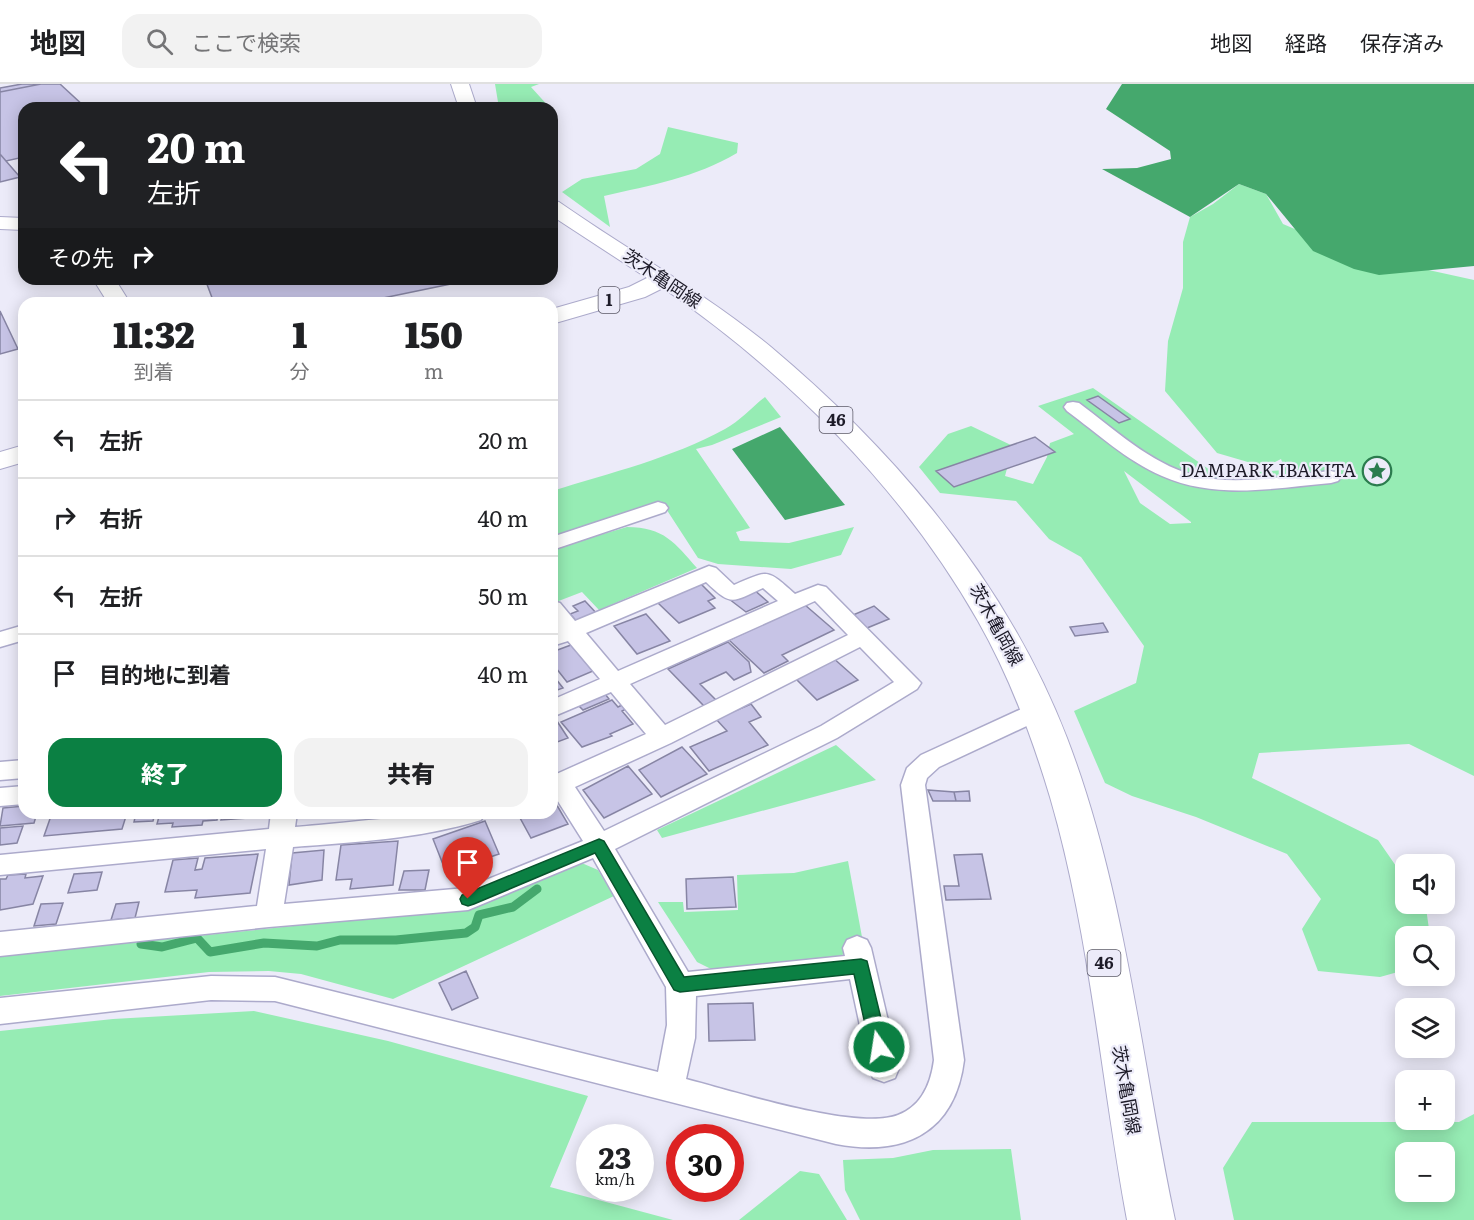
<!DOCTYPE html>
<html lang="ja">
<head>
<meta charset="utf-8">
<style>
  body { margin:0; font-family:Literata,"Noto Sans JP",serif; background:#f2f2f2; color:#202124; height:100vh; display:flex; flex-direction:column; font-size:22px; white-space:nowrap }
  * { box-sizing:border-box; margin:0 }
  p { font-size:20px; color:#757577 }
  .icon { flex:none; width:33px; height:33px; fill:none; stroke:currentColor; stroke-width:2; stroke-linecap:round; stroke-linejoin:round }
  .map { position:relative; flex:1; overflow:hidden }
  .drawer { position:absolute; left:18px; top:213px; width:540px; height:522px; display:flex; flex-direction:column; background:#fff; border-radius:18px; box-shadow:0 3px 15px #0003 }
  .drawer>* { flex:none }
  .top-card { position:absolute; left:18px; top:18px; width:540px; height:183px; border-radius:18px; box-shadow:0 3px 15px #0003; background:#202124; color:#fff; overflow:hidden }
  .buttons { position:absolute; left:1395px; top:770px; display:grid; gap:12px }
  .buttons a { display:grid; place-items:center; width:60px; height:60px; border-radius:12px; background:#fff; box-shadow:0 3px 15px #0003; font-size:30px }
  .speed { position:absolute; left:576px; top:1040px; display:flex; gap:12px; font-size:30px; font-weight:700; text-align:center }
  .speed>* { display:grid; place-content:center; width:78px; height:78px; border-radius:50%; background:#fff; box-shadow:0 3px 15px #0003; line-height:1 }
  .speed small { font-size:15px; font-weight:400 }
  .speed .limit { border:9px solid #d22; background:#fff; color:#111 }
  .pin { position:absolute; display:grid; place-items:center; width:51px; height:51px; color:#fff; margin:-62px -26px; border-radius:50% 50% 50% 0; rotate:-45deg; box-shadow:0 0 6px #0007 }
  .pin .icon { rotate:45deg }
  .me { position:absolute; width:66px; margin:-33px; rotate:347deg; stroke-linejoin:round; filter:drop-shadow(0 0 4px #0008) }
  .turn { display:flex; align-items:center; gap:21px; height:126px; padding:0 30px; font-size:27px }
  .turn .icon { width:78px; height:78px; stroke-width:2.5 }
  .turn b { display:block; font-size:42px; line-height:51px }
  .then { display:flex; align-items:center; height:57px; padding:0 30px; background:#0003; gap:12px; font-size:22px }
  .eta { display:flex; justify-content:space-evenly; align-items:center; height:102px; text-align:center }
  .eta b { font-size:36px; font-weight:800; line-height:42px }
  .action { display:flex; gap:12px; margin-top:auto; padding:12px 30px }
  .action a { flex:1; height:69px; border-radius:18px; background:#0b8043; color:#fff; font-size:24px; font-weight:800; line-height:69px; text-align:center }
  .action a+a { background:#f2f2f2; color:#202124 }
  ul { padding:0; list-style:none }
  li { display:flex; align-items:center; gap:18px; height:78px; padding:0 30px; border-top:2px solid #e0e0e0 }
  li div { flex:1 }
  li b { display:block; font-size:22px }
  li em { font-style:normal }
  header { display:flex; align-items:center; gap:36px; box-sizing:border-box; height:84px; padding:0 30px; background:#fff; border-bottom:2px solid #e0e0e0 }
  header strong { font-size:28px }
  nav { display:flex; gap:33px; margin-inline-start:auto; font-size:21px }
  .search { width:420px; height:54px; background:#f2f2f2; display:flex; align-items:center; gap:15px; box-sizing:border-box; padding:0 21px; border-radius:18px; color:#757577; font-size:22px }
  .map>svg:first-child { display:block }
  .green { fill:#96ecb4; fill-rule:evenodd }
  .water { fill:#45a86d }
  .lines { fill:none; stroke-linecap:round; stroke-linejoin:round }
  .stream { stroke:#45a86d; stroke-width:9 }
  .building { fill:#c7c4e6; stroke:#8785a4; stroke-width:1.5 }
  .street-casing { stroke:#acaacb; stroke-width:3 }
  .secondary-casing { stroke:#acaacb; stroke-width:2 }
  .primary-casing { stroke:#acaacb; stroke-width:2 }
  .street { fill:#fff; fill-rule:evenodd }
  .secondary { fill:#fff; fill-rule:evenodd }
  .primary { fill:#fff; fill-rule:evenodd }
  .route { fill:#0b8043; stroke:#07532c; stroke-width:1.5 }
  .labels { text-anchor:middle; stroke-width:4.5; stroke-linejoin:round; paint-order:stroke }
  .shield { fill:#ecebf9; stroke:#5b5967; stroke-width:1.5 }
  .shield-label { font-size:16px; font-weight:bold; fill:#1d1b28 }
  .street-label { font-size:18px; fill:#1d1b28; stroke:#ecebf9 }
  .poi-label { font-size:18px; fill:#1d1b28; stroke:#ecebf9; text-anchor:end }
</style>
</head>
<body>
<header>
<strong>地図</strong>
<div class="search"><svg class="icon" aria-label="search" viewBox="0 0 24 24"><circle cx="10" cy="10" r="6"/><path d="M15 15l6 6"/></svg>ここで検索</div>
<nav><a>地図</a><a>経路</a><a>保存済み</a></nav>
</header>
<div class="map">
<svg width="1474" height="1136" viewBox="0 0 1474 1136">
  <rect width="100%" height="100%" fill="#ecebf9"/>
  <path class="green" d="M495 0H539L531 3 550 24H499Z
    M668 43 738 59 737 69C695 94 651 101 604 112L610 143 562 108 582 95 636 85 660 70Z
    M1239 100 1266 110 1283 140 1351 169 1474 196V692L1409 660 1259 669 1252 694 1378 756 1405 795 1406 819H1422L1426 824 1430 852H1406L1405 886 1380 893 1318 887 1302 845 1321 815 1287 770 1196 733 1132 712 1105 699 1074 627 1136 599 1144 562 1081 473 1049 455 1016 417 940 409 919 383 948 350 971 342 1013 362 1005 392 1033 400 1047 373 1050 359 1074 350 1038 322 1093 304 1217 391 1285 386 1281 375 1265 383 1217 369 1165 307 1168 257 1183 204V158L1190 133 1213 120ZM1124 387 1191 438V439L1170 440 1140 419Z
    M765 313 781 333 712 361 696 365 750 444 736 448 740 457 789 459 854 443 841 471 791 485 718 480 698 474 661 417 552 453V407C610 389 672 374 725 345 740 337 752 323 765 313Z
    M627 443C664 443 675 459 697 484L599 526 582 508 556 518 552 510V465Z
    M836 661 876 696 662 754 657 746Z
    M577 777 598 786 614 812 393 915 301 890 269 887 209 888 0 912V872L471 824Z
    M848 777 862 853 839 874 715 887 697 878 658 818H683L684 828 738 826 737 791 794 789Z
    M254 927 388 957 588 1012 550 1103 673 1136H0V947L113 935Z
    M1474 1030V1136H1234L1223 1084 1252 1038H1459ZM1406 1068H1444V1107H1406Z
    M1011 1065 1021 1136H860L845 1106 843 1076 893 1074 933 1066Z
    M800 1087 819 1090 847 1136H739Z"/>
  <path class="water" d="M1122 0H1474V182L1379 191 1354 185 1313 167 1266 110 1239 100 1190 133 1102 85 1137 84 1171 75 1170 67 1106 25Z
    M780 343 845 421 785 436 732 365Z"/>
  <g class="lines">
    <path class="stream" d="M141 860 162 863 197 854 210 868 264 859 317 862 340 856H396L466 849 475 843 479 831 513 823 537 805"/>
  </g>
  <path class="building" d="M22 0H41L0 8V4Z
    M41 0H60L86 24H24V73L6 77 0 70V8Z
    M0 70 6 77 20 93 0 98Z
    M205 195H475L359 219H214Z
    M0 227 18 265 0 270Z
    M1098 312 1130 335 1119 339 1087 316Z
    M1035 353 1055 368 954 403 936 387Z
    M701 500 715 514 708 517 715 524 679 539 657 518Z
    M752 504 768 518 746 528 729 515Z
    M585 517 599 532 579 540 570 530 578 527 573 522Z
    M805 521 834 546 782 571 788 577 764 589 729 556Z
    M874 522 889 535 867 544 853 531Z
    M646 530 670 557 637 570 614 542Z
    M1103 539 1108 548 1075 552 1070 543Z
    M728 558 749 578 751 588 734 596 726 588 700 600 717 617 705 623 668 585Z
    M571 561 593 587 567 598 552 579V568Z
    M832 573 858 596 817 616 794 593Z
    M552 590 563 604 552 608Z
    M605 610 609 615 583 626 579 622Z
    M612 616 618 623 622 621 626 625 622 627 633 640 610 650 612 652 582 663 561 638Z
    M751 620 761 633 749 638 768 661 709 687 690 663 727 647 716 635Z
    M555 634 568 654 552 660V635Z
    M682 663 707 690 661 713 639 686Z
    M628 682 652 710 604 734 583 706Z
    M928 706 954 708 956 717H933Z
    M969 707 970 717H956L954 708Z
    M555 718 568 740 531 754 519 732 526 729H552V719Z
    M24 722V729H37L34 739 0 742 3 724Z
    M52 729H127L122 745 44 752Z
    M136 729H155L153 737 134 738Z
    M160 729H218L217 736 203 737 202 741 172 743 173 739 157 740Z
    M223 729H265L264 733 221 736Z
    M485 737 499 770 446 788 433 755Z
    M23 742 17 759 0 761V744Z
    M398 757 393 801 350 805 352 795 336 796 341 761Z
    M324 766 322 796 289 801 292 769Z
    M258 770 250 809 195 814 197 806 165 808 173 776 198 774 195 786 202 785 205 774Z
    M982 770 991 815 946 816 944 802H959L954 771Z
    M429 786 425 806H399L404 787Z
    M102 788 97 806 68 809 74 790Z
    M26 790 25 794 43 792 33 820 0 826V795H6L8 791Z
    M733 793 736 823 687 825 686 795Z
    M139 818 135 834 111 836 116 820Z
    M63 819 56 840 34 842 41 820Z
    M466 887 478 914 452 926 439 899Z
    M753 919 755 956 709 957 708 920Z"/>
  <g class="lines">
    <g class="street-casing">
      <path id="street" d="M1073 318 1079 319C1114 345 1150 379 1193 391 1236 403 1287 391 1331 387L1338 389 1341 393 1338 397 1331 399C1275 404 1216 416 1162 392 1127 377 1097 349 1067 327L1064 323 1067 319Z
        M658 418 665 420 668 424 665 428 552 466V453Z
        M709 482 716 484 734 501C769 486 766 484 795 510L818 501 826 503 921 599 917 605 837 654 615 765 688 888 845 872 843 864 847 856 857 852 867 856 871 864 899 984 895 994 884 998 873 994 869 984 850 895 696 912 695 954 686 995C733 1007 857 1047 898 1031 922 1022 931 999 934 976L901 701 907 684 921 671 1030 621 1038 619 1046 621 1050 627 1046 633 939 683 927 694 925 701 964 976C955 1049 904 1073 836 1060L275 917 211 916 0 940V914L211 892 275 893 658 988 667 941 666 903 593 774 468 826 269 843 0 872V848L257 822 266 765 0 791V771L269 745 271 729H297L295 743C358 738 421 729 485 729L481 736C419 755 357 758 293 763L284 820 466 804 583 757 554 711H552V692L646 650 611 608 552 633V616L600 595 568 557 552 562V547L557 544 552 538V517L560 519 575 537ZM706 498C732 523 732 518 763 504L778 517 618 587 586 549ZM815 517 848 551 665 641 630 600ZM860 563 894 598 821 642 604 747 575 703 671 659Z
        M24 541V556L0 563V548Z
        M24 676V694L0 696V678Z
        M24 702V720L0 722V704Z"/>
    </g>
    <g class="secondary-casing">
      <path id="secondary" d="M0 133 24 134V146L0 145Z
        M93 195H115L130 219H108Z"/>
    </g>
    <g class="primary-casing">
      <path id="primary" d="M451 0H469L477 24H459Z
        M552 116 559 118C629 167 704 208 771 263 897 369 1007 499 1067 654 1126 808 1141 976 1175 1136H1127C1101 996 1090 850 1050 713 1032 653 1010 593 978 537 903 405 788 290 663 204L645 213 552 240V225L629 203 647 194 552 132Z
        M24 361V378L0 385V368Z"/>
    </g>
    <use href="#street" class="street"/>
    <use href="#secondary" class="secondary"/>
    <use href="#primary" class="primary"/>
  </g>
  <path class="route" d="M599 755 604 757 684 893 861 875 867 877 888 963 885 969 879 971 873 969 870 963 854 890 680 908 674 906 595 769 474 820 468 822 462 820 460 815 462 811Z"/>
  <defs>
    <g id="sight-ring" transform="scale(1.5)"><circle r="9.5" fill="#ecebf9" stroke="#2b7c4e" stroke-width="1.5"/><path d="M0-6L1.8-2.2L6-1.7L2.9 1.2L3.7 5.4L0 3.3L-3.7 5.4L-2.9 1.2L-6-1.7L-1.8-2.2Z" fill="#2b7c4e"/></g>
  </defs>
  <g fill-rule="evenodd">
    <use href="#sight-ring" x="1377" y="387"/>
  </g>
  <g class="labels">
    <g class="shield">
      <rect x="598.5" y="203" width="21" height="26" rx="4.5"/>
      <rect x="819.5" y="323" width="33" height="26" rx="4.5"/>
      <rect x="1087.5" y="866" width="33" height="26" rx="4.5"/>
    </g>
    <g class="shield-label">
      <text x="609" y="222">1</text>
      <text x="836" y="342">46</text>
      <text x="1104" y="885">46</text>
    </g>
    <g class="street-label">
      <text transform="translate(662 195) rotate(34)" y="6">茨木亀岡線</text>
      <text transform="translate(996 541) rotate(61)" y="6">茨木亀岡線</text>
      <text transform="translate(1126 1006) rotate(80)" y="6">茨木亀岡線</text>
    </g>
    <g class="poi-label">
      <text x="1356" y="393">DAMPARK IBAKITA</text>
    </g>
  </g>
</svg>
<div class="buttons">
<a><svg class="icon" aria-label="sound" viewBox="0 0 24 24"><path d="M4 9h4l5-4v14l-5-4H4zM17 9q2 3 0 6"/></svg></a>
<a><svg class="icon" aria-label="search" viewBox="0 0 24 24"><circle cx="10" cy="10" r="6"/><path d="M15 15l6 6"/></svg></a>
<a><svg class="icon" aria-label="layers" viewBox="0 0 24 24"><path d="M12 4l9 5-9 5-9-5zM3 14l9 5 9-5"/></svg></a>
<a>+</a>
<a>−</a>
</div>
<div class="speed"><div>23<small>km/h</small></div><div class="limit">30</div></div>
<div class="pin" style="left:468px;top:815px;background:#d93025"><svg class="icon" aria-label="arrive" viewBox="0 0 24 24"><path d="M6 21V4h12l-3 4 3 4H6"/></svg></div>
<svg class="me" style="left:879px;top:963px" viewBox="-20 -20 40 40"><circle r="17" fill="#0b8043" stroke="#fff" stroke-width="3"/><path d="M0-11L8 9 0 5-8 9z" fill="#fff"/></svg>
<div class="top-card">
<div class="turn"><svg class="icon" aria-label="left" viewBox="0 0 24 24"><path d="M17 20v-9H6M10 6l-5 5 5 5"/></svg><div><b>20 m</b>左折</div></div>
<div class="then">その先<svg class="icon" aria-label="right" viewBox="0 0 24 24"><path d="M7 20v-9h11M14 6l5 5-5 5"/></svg></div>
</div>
<section class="drawer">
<div class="eta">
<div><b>11:32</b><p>到着</p></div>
<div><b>1</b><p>分</p></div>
<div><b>150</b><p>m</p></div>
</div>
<ul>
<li><svg class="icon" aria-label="left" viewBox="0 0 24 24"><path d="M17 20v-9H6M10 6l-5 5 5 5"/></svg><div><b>左折</b></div><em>20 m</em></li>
<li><svg class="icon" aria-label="right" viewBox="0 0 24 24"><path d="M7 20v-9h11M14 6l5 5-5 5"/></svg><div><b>右折</b></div><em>40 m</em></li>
<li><svg class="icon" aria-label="left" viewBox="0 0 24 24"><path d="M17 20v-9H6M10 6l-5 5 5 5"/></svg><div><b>左折</b></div><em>50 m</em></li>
<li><svg class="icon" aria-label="arrive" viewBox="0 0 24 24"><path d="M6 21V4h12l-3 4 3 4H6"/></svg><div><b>目的地に到着</b></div><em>40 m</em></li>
</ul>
<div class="action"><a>終了</a><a>共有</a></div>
</section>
</div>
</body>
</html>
